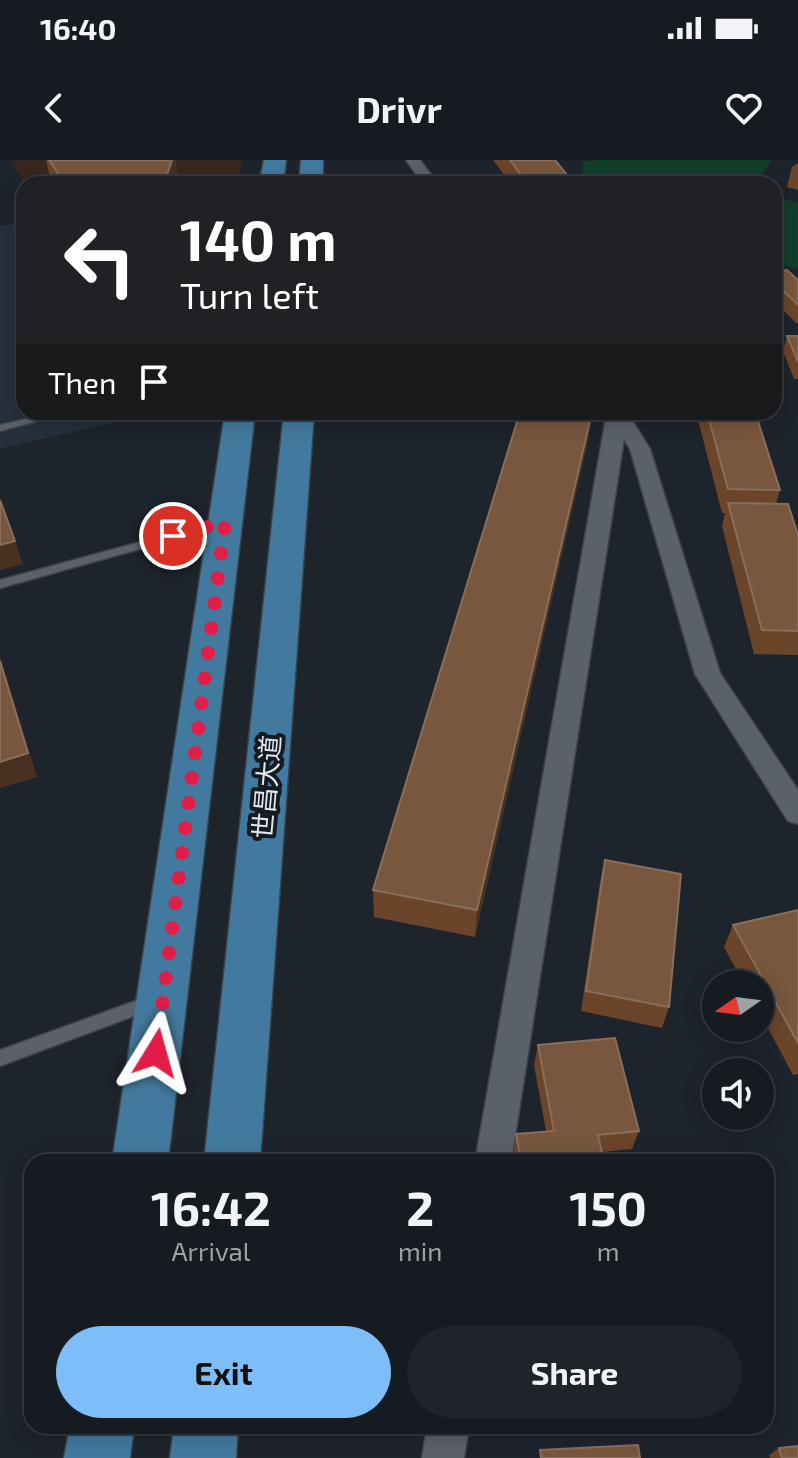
<!DOCTYPE html>
<html lang="en">
<head>
<meta charset="utf-8">
<style>
  body { margin:0; font-family:"Exo 2","Noto Sans SC",sans-serif; background:#1f242a; color:#f1f3f6; height:100vh; display:flex; flex-direction:column; font-size:30px; white-space:nowrap }
  * { box-sizing:border-box; margin:0 }
  p { font-size:26px; color:#9ea1a5 }
  .icon { flex:none; width:44px; height:44px; fill:none; stroke:currentColor; stroke-width:2; stroke-linecap:round; stroke-linejoin:round }
  .map { position:relative; flex:1; overflow:hidden }
  .details { position:absolute; left:24px; top:994px; width:750px; height:280px; display:flex; flex-direction:column; background:#161b21; border-radius:24px; box-shadow:0 4px 20px #0003,0 0 0 2px #35393f }
  .details>* { flex:none }
  .banner { position:absolute; left:16px; top:16px; width:766px; height:244px; border-radius:24px; box-shadow:0 4px 20px #0003,0 0 0 2px #35393f; background:#202124; color:#fff; overflow:hidden }
  .needle { width:52px; rotate:256deg }
  .buttons { position:absolute; left:702px; top:810px; display:grid; gap:16px }
  .buttons a { display:grid; place-items:center; width:72px; height:72px; border-radius:50%; background:#161b21; box-shadow:0 4px 20px #0003,0 0 0 2px #35393f; font-size:40px }
  .pin { position:absolute; display:grid; place-items:center; width:68px; height:68px; color:#fff; margin:-34px; border:4px solid #fff; border-radius:50%; box-shadow:0 2px 8px #0007 }
  .me { position:absolute; width:88px; margin:-44px; rotate:8deg; stroke-linejoin:round; filter:drop-shadow(0 0 6px #0008) }
  .turn { display:flex; align-items:center; gap:28px; height:168px; padding:0 32px; font-size:36px }
  .turn .icon { width:104px; height:104px; stroke-width:2.5 }
  .turn b { display:block; font-size:56px; line-height:68px }
  .then { display:flex; align-items:center; height:76px; padding:0 32px; background:#0003; gap:16px; font-size:30px }
  .eta { display:flex; justify-content:space-evenly; align-items:center; height:136px; text-align:center }
  .eta b { font-size:48px; font-weight:700; line-height:56px }
  .cta { display:flex; gap:16px; margin-top:auto; padding:16px 32px }
  .cta a { flex:1; height:92px; border-radius:48px; background:#7dbef9; color:#111; font-size:32px; font-weight:700; line-height:92px; text-align:center }
  .cta a+a { background:#1f242a; color:#f1f3f6 }
  .status { display:flex; justify-content:space-between; align-items:center; height:56px; padding:0 40px; background:#161b21; direction:ltr }
  .status svg { height:22px; fill:currentColor }
  header { display:flex; justify-content:space-between; align-items:center; height:104px; padding:0 32px; background:#161b21; font-size:36px; font-weight:700 }
  .map>svg:first-child { display:block }
  .commercial { fill:#37271d }
  .built { fill:#262f3c }
  .green { fill:#123e2c }
  .lines { fill:none; stroke-linecap:round; stroke-linejoin:round }
  .lane-casing { stroke:#3d4248; stroke-width:3 }
  .street-casing { stroke:#3d4248; stroke-width:3 }
  .primary-casing { stroke:#3d4248; stroke-width:3 }
  .lane { fill:#5b616a; fill-rule:evenodd }
  .street { fill:#5b616a; fill-rule:evenodd }
  .primary { fill:#427a9f; fill-rule:evenodd }
  .wall { fill:#6b4529 }
  .shaded-wall { fill:#473121 }
  .building { fill:#78573e; stroke:#896e5a; stroke-width:2 }
  .route { stroke:#e11d48; stroke-width:14; stroke-dasharray:0 25.2 }
  .labels { text-anchor:middle; stroke-width:8; stroke-linejoin:round; paint-order:stroke }
  .street-label { font-size:26px; fill:#e4e8ee; stroke:#151b22 }
</style>
</head>
<body>
<div class="status"><b>16:40</b><svg viewBox="0 0 49 12"><path d="M0 12V9h3v3zM5 12V6h3v6zM10 12V3h3v9zM15 12V0h3v12zM26 1h20v11H26zM47 4h2v5h-2z"/></svg></div>
<header><svg class="icon" aria-label="back" viewBox="0 0 24 24"><path d="M15 5l-7 7 7 7"/></svg>Drivr<svg class="icon" aria-label="heart" viewBox="0 0 24 24"><path d="M12 20l-8-8c-3-5 5-10 8-4 3-6 11-1 8 4z"/></svg></header>
<div class="map">
<svg width="798" height="1298" viewBox="0 0 798 1298">
  <rect width="100%" height="100%" fill="#1e242c"/>
  <path class="commercial" d="M22 0H243L238 24H25L11 2Z"/>
  <path class="built" d="M24 62V252H158L0 289V66Z"/>
  <path class="green" d="M600 0H771L757 24H583L582 2Z
    M774 37 798 43V109L774 104Z"/>
  <g class="lines">
    <g class="lane-casing">
      <path id="lane" d="M55 252H72L0 271V265Z
        M225 359 230 362 229 364 0 428V420Z
        M152 835 158 837 160 842 158 847 0 906V890Z"/>
    </g>
    <g class="street-casing">
      <path id="street" d="M406 0H420L438 24H423Z
        M607 252H627L650 289 720 513 798 630V664L788 661 695 514 630 289 624 279 511 1002H475Z
        M427 1266H469L464 1298H422Z"/>
    </g>
    <g class="primary-casing">
      <path id="primary" d="M264 0H286L283 24H259Z
        M301 0H323V24H299Z
        M225 252H255L168 1002H112Z
        M284 252H314L260 1002H204Z
        M70 1266H134L130 1298H64Z
        M174 1266H238L236 1298H170Z"/>
    </g>
    <use href="#lane" class="lane"/>
    <use href="#street" class="street"/>
    <use href="#primary" class="primary"/>
  </g>
  <path class="wall" d="M46 0H175L178 18 176 24H54L50 17Z
    M493 0H555L567 15 566 24H511Z
    M798 3V30L787 27 792 7Z
    M774 112 798 120V163H796L774 141Z
    M787 176H798V219H794L783 191Z
    M510 252H592L588 280 475 777 374 757 373 730 516 264Z
    M696 252H755L780 330 776 344 798 375V495L754 494 722 366 725 353H722Z
    M605 700 669 847 662 868 581 851 600 722Z
    M798 750V914L793 915 760 853V824H744L724 787 733 765Z
    M538 885 639 971 632 989 602 992 604 1002H514L513 992 516 974 546 971 534 905Z
    M779 1288 798 1298H770L769 1295Z"/>
  <path class="shaded-wall" d="M172 0H175L178 18 176 24H164Z
    M567 15 566 24H524V19Z
    M592 252 588 280 475 777 477 750Z
    M15 381 23 404 0 410V385Z
    M0 496 37 617 0 628Z"/>
  <path class="building" d="M49 0H172L164 24H65Z
    M510 0H555L567 15 524 19Z
    M787 110 798 120V145L774 122V112Z
    M787 176H798V202Z
    M520 252H592L477 750 373 730Z
    M707 252H755L780 330 728 329Z
    M0 340 15 381 0 385Z
    M728 343 788 344 798 375V471L762 470Z
    M0 501 28 593 0 602Z
    M605 700 681 714 669 847 586 831Z
    M798 750V883L733 765Z
    M615 878 639 971 598 975 604 1002H521L516 974 554 971 538 885Z
    M638 1285 640 1298H541L540 1290Z
    M798 1286V1298H782L779 1288Z"/>
  <g class="lines">
    <path class="route" d="M156 893 225 362 173 376"/>
  </g>
  <g class="labels">
    <g class="street-label">
      <text transform="translate(267 627) rotate(-85)" y="9">世昌大道</text>
    </g>
  </g>
</svg>
<div class="buttons">
<a><svg class="needle" viewBox="-14 -14 28 28"><path d="M0-13l5 13h-10z" fill="#e53935"/><path d="M0 13l5-13h-10z" fill="#9ea1a5"/></svg></a>
<a><svg class="icon" aria-label="sound" viewBox="0 0 24 24"><path d="M4 9h4l5-4v14l-5-4H4zM17 9q2 3 0 6"/></svg></a>
</div>
<div class="pin" style="left:173px;top:376px;background:#d93025"><svg class="icon" aria-label="arrive" viewBox="0 0 24 24"><path d="M6 21V4h12l-3 4 3 4H6"/></svg></div>
<svg class="me" style="left:156px;top:893px" viewBox="-20 -20 40 40"><path d="M0-17L14 15 0 8-14 15z" fill="#e11d48" stroke="#fff" stroke-width="4"/></svg>
<div class="banner">
<div class="turn"><svg class="icon" aria-label="left" viewBox="0 0 24 24"><path d="M17 20v-9H6M10 6l-5 5 5 5"/></svg><div><b>140 m</b>Turn left</div></div>
<div class="then">Then<svg class="icon" aria-label="arrive" viewBox="0 0 24 24"><path d="M6 21V4h12l-3 4 3 4H6"/></svg></div>
</div>
<section class="details">
<div class="eta">
<div><b>16:42</b><p>Arrival</p></div>
<div><b>2</b><p>min</p></div>
<div><b>150</b><p>m</p></div>
</div>
<div class="cta"><a>Exit</a><a>Share</a></div>
</section>
</div>
</body>
</html>
